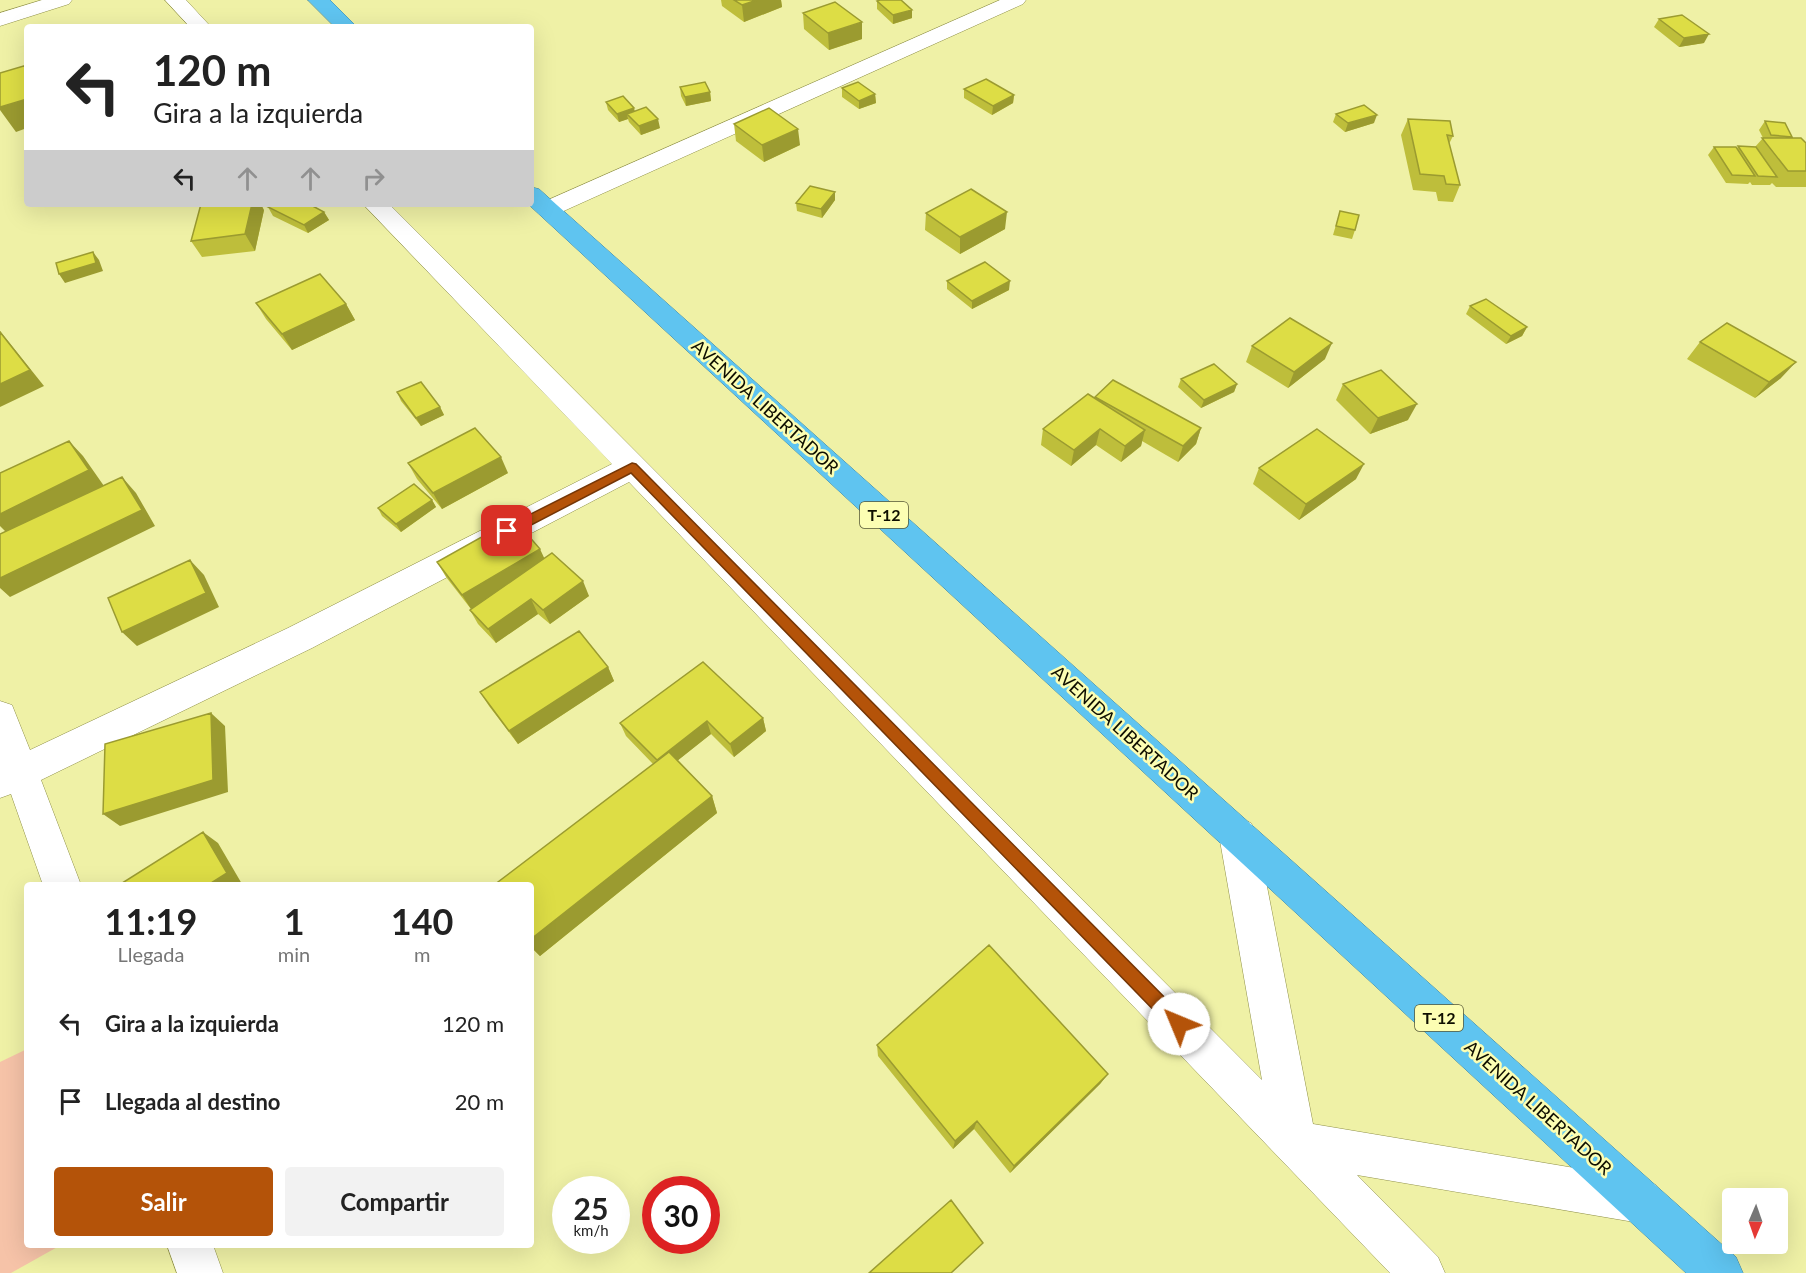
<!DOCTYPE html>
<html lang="es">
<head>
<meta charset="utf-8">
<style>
  body { margin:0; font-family:Lato,sans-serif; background:#f2f2f2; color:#222; height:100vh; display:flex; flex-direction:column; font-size:22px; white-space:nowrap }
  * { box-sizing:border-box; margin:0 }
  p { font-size:20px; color:#767676 }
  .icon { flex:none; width:33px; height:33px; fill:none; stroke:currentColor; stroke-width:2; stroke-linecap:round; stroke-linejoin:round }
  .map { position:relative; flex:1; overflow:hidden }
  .drawer { position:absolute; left:24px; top:882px; width:510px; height:366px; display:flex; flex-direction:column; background:#fff; border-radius:6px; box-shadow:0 6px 24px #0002 }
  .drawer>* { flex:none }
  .top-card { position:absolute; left:24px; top:24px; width:510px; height:183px; border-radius:6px; box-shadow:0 6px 24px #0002; background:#fff; color:#222; overflow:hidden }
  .needle { width:39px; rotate:182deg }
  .controls { position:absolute; left:1722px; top:1188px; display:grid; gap:12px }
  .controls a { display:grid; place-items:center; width:66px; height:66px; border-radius:6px; background:#fff; box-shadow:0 6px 24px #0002; font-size:30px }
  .speed { position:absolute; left:552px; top:1176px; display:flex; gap:12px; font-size:30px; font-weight:700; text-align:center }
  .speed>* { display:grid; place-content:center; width:78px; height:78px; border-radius:50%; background:#fff; box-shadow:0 6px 24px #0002; line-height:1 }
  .speed small { font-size:15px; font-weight:400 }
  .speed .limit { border:9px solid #d22; background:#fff; color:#111 }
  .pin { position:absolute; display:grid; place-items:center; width:51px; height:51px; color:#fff; margin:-26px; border-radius:12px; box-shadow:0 3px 9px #0006 }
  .me { position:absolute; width:66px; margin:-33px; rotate:315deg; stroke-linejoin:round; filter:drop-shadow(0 0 4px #0008) }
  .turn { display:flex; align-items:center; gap:21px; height:126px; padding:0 30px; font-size:27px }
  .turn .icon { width:78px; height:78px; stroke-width:2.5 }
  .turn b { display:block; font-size:42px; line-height:51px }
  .lanes { display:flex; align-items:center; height:57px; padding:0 30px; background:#0003; justify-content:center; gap:30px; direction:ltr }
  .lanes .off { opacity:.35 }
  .eta { display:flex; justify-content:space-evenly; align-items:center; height:102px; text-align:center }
  .eta b { font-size:36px; font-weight:700; line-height:42px }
  .cta { display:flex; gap:12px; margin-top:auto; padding:12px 30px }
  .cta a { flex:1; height:69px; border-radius:6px; background:#b45309; color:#fff; font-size:24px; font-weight:700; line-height:69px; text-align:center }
  .cta a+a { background:#f2f2f2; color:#222 }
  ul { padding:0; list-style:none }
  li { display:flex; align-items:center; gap:18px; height:78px; padding:0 30px }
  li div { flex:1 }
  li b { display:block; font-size:22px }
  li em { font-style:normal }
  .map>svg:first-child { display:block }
  .green { fill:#f6c3a8 }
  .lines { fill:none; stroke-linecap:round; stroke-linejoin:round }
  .minor-casing { stroke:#8f9049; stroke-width:1 }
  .highway-casing { stroke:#43859c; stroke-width:1 }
  .minor { fill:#fff; fill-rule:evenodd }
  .highway { fill:#5fc4f0; fill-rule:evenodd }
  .wall { fill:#bebe3b }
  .shaded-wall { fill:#9b9b30 }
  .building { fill:#dddd45; stroke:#9b9b30; stroke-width:1.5 }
  .route { fill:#b45309; stroke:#753606; stroke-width:1.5 }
  .labels { text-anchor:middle; stroke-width:5; stroke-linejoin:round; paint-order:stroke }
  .shield { fill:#fcfeb3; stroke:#565736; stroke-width:1.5 }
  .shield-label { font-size:16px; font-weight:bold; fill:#0f0f00 }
  .street-label { font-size:18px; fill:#0f0f00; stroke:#fcfeb3 }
</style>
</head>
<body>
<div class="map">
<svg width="1806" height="1273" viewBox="0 0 1806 1273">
  <rect width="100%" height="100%" fill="#eff1a6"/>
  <path class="green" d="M27 1049V1245H61L11 1273H0V1062Z"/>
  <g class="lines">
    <g class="minor-casing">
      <path id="minor" d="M42 0H72L69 4 0 26V13Z
        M165 0H186L211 27H190Z
        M1000 0H1026L1023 4 557 214 548 216 539 214 536 209 539 204Z
        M363 204H389L1262 1080 1219 835 1225 823 1238 818 1251 823 1257 835 1313 1124 1640 1179 1656 1185 1662 1201 1656 1217 1640 1223 1357 1175 1438 1257 1445 1273H1390L629 482 312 648 41 780 81 885H43L11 794 0 798V701L12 705 30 750 288 628 612 464Z
        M167 1245H213L223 1273H177Z"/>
    </g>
    <g class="highway-casing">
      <path id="highway" d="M308 0H330L357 27H335Z
        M531 187 539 189 1736 1257 1743 1273H1686L528 204H531Z"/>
    </g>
    <use href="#minor" class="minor"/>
    <use href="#highway" class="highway"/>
  </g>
  <path class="wall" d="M721 0H781L782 7 744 22 722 6Z
    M877 1 912 18 893 24 877 9Z
    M803 13 862 39 829 50 804 29Z
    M1659 19 1704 43 1679 47 1654 27Z
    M680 87 710 92 711 101 686 106 681 96Z
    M842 88 875 94 876 103 859 109 842 97Z
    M964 89 1014 95 1013 103 992 115 964 98Z
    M606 102 635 111 660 128 641 135 629 122 628 119 619 122 608 110Z
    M1336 114 1374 123 1345 132 1333 122Z
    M1408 119 1453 136 1449 144 1460 185 1453 202 1438 201 1436 192 1413 190 1401 135Z
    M1765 121 1785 123 1792 138 1806 143V187H1776L1772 183 1770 185H1752L1750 182 1748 184 1726 183 1708 155 1714 147 1737 149 1738 146 1755 147 1763 138 1759 130Z
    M734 124 800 145 764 162 736 141Z
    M835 200 822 218 797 211 796 203Z
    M268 207 324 212 329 220 308 233 273 216Z
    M264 210 255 251 202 257 191 241Z
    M1340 211 1355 230 1352 239 1333 235Z
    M926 213 1005 229 960 254 925 230Z
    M947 281 1009 290 972 309 947 289Z
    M256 303 346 304 355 320 292 350 266 319Z
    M1470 306 1527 327 1522 336 1506 344 1466 314Z
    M1700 342 1781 378 1755 398 1687 359Z
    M1252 346 1325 359 1288 388 1246 362Z
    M1181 379 1237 384 1234 392 1201 408 1178 387Z
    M1343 384 1408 420 1370 434 1336 400Z
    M397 392 440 407 444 415 421 426 401 401Z
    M1095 397 1201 428 1196 444 1178 462 1142 441 1141 446 1121 462 1096 445 1071 466 1041 445 1043 429 1094 398Z
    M408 463 508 473 442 509 417 479Z
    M1259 468 1356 479 1299 520 1253 484Z
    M432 500 436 507 401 532 382 516 378 508Z
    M545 559 589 596 550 624 538 614 496 643 478 624 470 610 471 609 446 577 437 562Z
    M608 667 614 681 518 744 489 706 480 692Z
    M763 718 766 731 734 757 711 734 678 760 712 796 717 813 540 956 531 947V885L653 764 626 736 620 723Z
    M877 1045 1108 1074 1100 1084 1010 1173 974 1129 953 1149 878 1056Z"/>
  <path class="shaded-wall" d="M757 0H781L782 7 744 22 742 5Z
    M912 10V18L893 24V15Z
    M862 22V39L829 50 828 33Z
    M1709 34 1704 43 1679 47 1684 38Z
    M710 92 711 101 686 106 685 97Z
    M875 94 876 103 859 109V101Z
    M1014 95 1013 103 992 115 993 106Z
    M27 99V128L16 132 0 110V107Z
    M634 108 636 116 627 114 628 119 619 122 617 114Z
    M1377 115 1374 123 1345 132 1348 123Z
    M658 119 660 128 641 135 639 126Z
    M798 129 800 145 764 162 762 145Z
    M835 192V200L822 218 821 209Z
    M252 204H261L264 210 255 251 245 234Z
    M324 212 329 220 308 233 304 225Z
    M1007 212 1005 229 960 254V237Z
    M93 252 99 260 103 271 65 283 59 274Z
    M1010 281 1009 290 972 309V301Z
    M346 304 355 320 292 350 282 334Z
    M1527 327 1522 336 1506 344 1511 336Z
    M0 331 44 386 0 407Z
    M1332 343 1325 359 1288 388 1294 372Z
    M1796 362 1781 378 1755 398 1769 382Z
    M1237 384 1234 392 1201 408 1204 400Z
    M1417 404 1408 420 1370 434 1378 418Z
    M440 407 444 415 421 426 416 418Z
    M1201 428 1196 444 1178 462 1183 446Z
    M1100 429 1096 445 1071 466 1074 450Z
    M1145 430 1141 446 1121 462 1125 446Z
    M69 441 83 456 104 486 8 534 0 526V514Z
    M501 457 508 473 442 509 433 493Z
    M1364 464 1356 479 1299 520 1306 504Z
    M122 477 136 493 155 526 10 597 0 588V578Z
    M432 500 436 507 401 532 396 524Z
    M540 549 547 564 471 609 462 595Z
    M190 560 204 575 219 607 137 646 122 632Z
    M583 581 589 596 550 624 543 610Z
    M531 599 538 614 496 643 488 629Z
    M608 667 614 681 518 744 509 731Z
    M211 713 225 726 228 792 120 826 103 814Z
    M763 718 766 731 734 757 730 744Z
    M707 721 711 734 662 773 657 760Z
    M712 796 717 813 540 956 531 947V939Z
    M203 832 218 843 242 884 240 885H208Z
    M1108 1074 1100 1084 1010 1173 1014 1166Z
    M977 1121 974 1129 953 1149 955 1141Z"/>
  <path class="building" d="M734 0H757L742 5Z
    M880 0H901L912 10 893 15 877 1Z
    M835 2 862 22 828 33 803 13Z
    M1682 15 1709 34 1684 38 1659 19Z
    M27 65V99L0 107V73Z
    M986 79 1014 95 993 106 964 89Z
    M705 82 710 92 685 97 680 87Z
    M858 82 875 94 859 101 842 88Z
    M623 96 634 108 617 114 606 102Z
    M1364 105 1377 115 1348 123 1336 114Z
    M646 107 658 119 639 126 627 114Z
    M769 108 798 129 762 145 734 124Z
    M1408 119 1450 121 1453 136 1447 135 1460 185 1446 184 1444 176 1420 174Z
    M1765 121 1785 123 1792 137 1771 135Z
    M1762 138H1801L1806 143V171H1788Z
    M1738 146 1756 147 1777 177 1758 176Z
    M1714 147H1736L1755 176 1732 175Z
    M810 186 835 192 821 209 796 203Z
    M971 189 1007 212 960 237 926 213Z
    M201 204H252L245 234 191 241Z
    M273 204H309L324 212 304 225 268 207Z
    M1340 211 1359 215 1355 230 1336 226Z
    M93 252 96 263 59 274 56 263Z
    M985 262 1010 281 972 301 947 281Z
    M320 274 346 304 282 334 256 303Z
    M1486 299 1527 327 1511 336 1470 306Z
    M1290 318 1332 343 1294 372 1252 346Z
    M1727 323 1796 362 1769 382 1700 342Z
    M0 332 30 370 0 384Z
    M1214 364 1237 384 1204 400 1181 379Z
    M1381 370 1417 404 1378 418 1343 384Z
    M1113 380 1201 428 1183 446 1095 397Z
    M421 382 440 407 416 418 397 392Z
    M1088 394 1145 430 1125 446 1100 429 1074 450 1043 429Z
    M475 428 501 457 433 493 408 463Z
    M1317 429 1364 464 1306 504 1259 468Z
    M69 441 89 470 0 514V473Z
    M122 477 142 510 0 578V534Z
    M414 484 432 500 396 524 378 508Z
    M514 519 540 549 462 595 437 562Z
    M552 553 583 581 543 610 531 599 488 629 470 610Z
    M190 560 206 593 122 632 108 598Z
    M579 631 608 667 509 731 480 692Z
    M703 662 763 718 730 744 707 721 657 760 620 723Z
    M211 713 213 780 103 814 105 744Z
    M669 752 712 796 531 939V885H494Z
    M203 832 227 873 208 885H119Z
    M989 945 1108 1074 1014 1166 977 1121 955 1141 877 1045Z
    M951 1200 983 1243 951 1273H869Z"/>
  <path class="route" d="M632 463 636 464 1185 1018 1187 1024 1185 1030 1179 1033 1173 1030 631 473 512 535H503L501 531 503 528Z"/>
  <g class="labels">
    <g class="shield">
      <rect x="860" y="502" width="48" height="26" rx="4.5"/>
      <rect x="1415" y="1005" width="48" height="26" rx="4.5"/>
    </g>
    <g class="shield-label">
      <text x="884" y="521">T-12</text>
      <text x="1439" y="1024">T-12</text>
    </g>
    <g class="street-label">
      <text transform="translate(765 407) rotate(42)" y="6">AVENIDA LIBERTADOR</text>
      <text transform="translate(1125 733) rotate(42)" y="6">AVENIDA LIBERTADOR</text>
      <text transform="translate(1538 1108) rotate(42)" y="6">AVENIDA LIBERTADOR</text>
    </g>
  </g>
</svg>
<div class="controls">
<a><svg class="needle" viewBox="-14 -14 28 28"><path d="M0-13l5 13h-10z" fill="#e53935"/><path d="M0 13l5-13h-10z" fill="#767676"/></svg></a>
</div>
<div class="speed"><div>25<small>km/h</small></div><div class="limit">30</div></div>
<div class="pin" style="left:507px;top:531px;background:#d93025"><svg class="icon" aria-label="arrive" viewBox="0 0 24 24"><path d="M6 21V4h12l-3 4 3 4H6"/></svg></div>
<svg class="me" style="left:1179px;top:1024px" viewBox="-20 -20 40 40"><circle r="19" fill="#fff"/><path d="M0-13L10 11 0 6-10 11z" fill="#b45309"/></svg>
<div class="top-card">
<div class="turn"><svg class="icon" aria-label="left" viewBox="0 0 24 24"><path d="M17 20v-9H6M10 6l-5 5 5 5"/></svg><div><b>120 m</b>Gira a la izquierda</div></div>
<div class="lanes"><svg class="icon" aria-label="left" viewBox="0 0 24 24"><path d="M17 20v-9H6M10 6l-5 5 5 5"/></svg><svg class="icon off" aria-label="ahead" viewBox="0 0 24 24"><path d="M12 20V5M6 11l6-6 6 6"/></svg><svg class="icon off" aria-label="ahead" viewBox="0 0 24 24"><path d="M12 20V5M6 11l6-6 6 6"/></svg><svg class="icon off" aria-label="right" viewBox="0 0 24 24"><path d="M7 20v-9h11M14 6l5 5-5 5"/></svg></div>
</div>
<section class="drawer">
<div class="eta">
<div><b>11:19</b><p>Llegada</p></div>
<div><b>1</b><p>min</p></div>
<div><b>140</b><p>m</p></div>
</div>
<ul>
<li><svg class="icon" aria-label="left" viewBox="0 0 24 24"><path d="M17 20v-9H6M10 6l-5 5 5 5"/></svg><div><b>Gira a la izquierda</b></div><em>120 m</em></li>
<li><svg class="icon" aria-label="arrive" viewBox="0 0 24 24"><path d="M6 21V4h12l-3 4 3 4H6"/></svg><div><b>Llegada al destino</b></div><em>20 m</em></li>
</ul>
<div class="cta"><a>Salir</a><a>Compartir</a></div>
</section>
</div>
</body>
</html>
